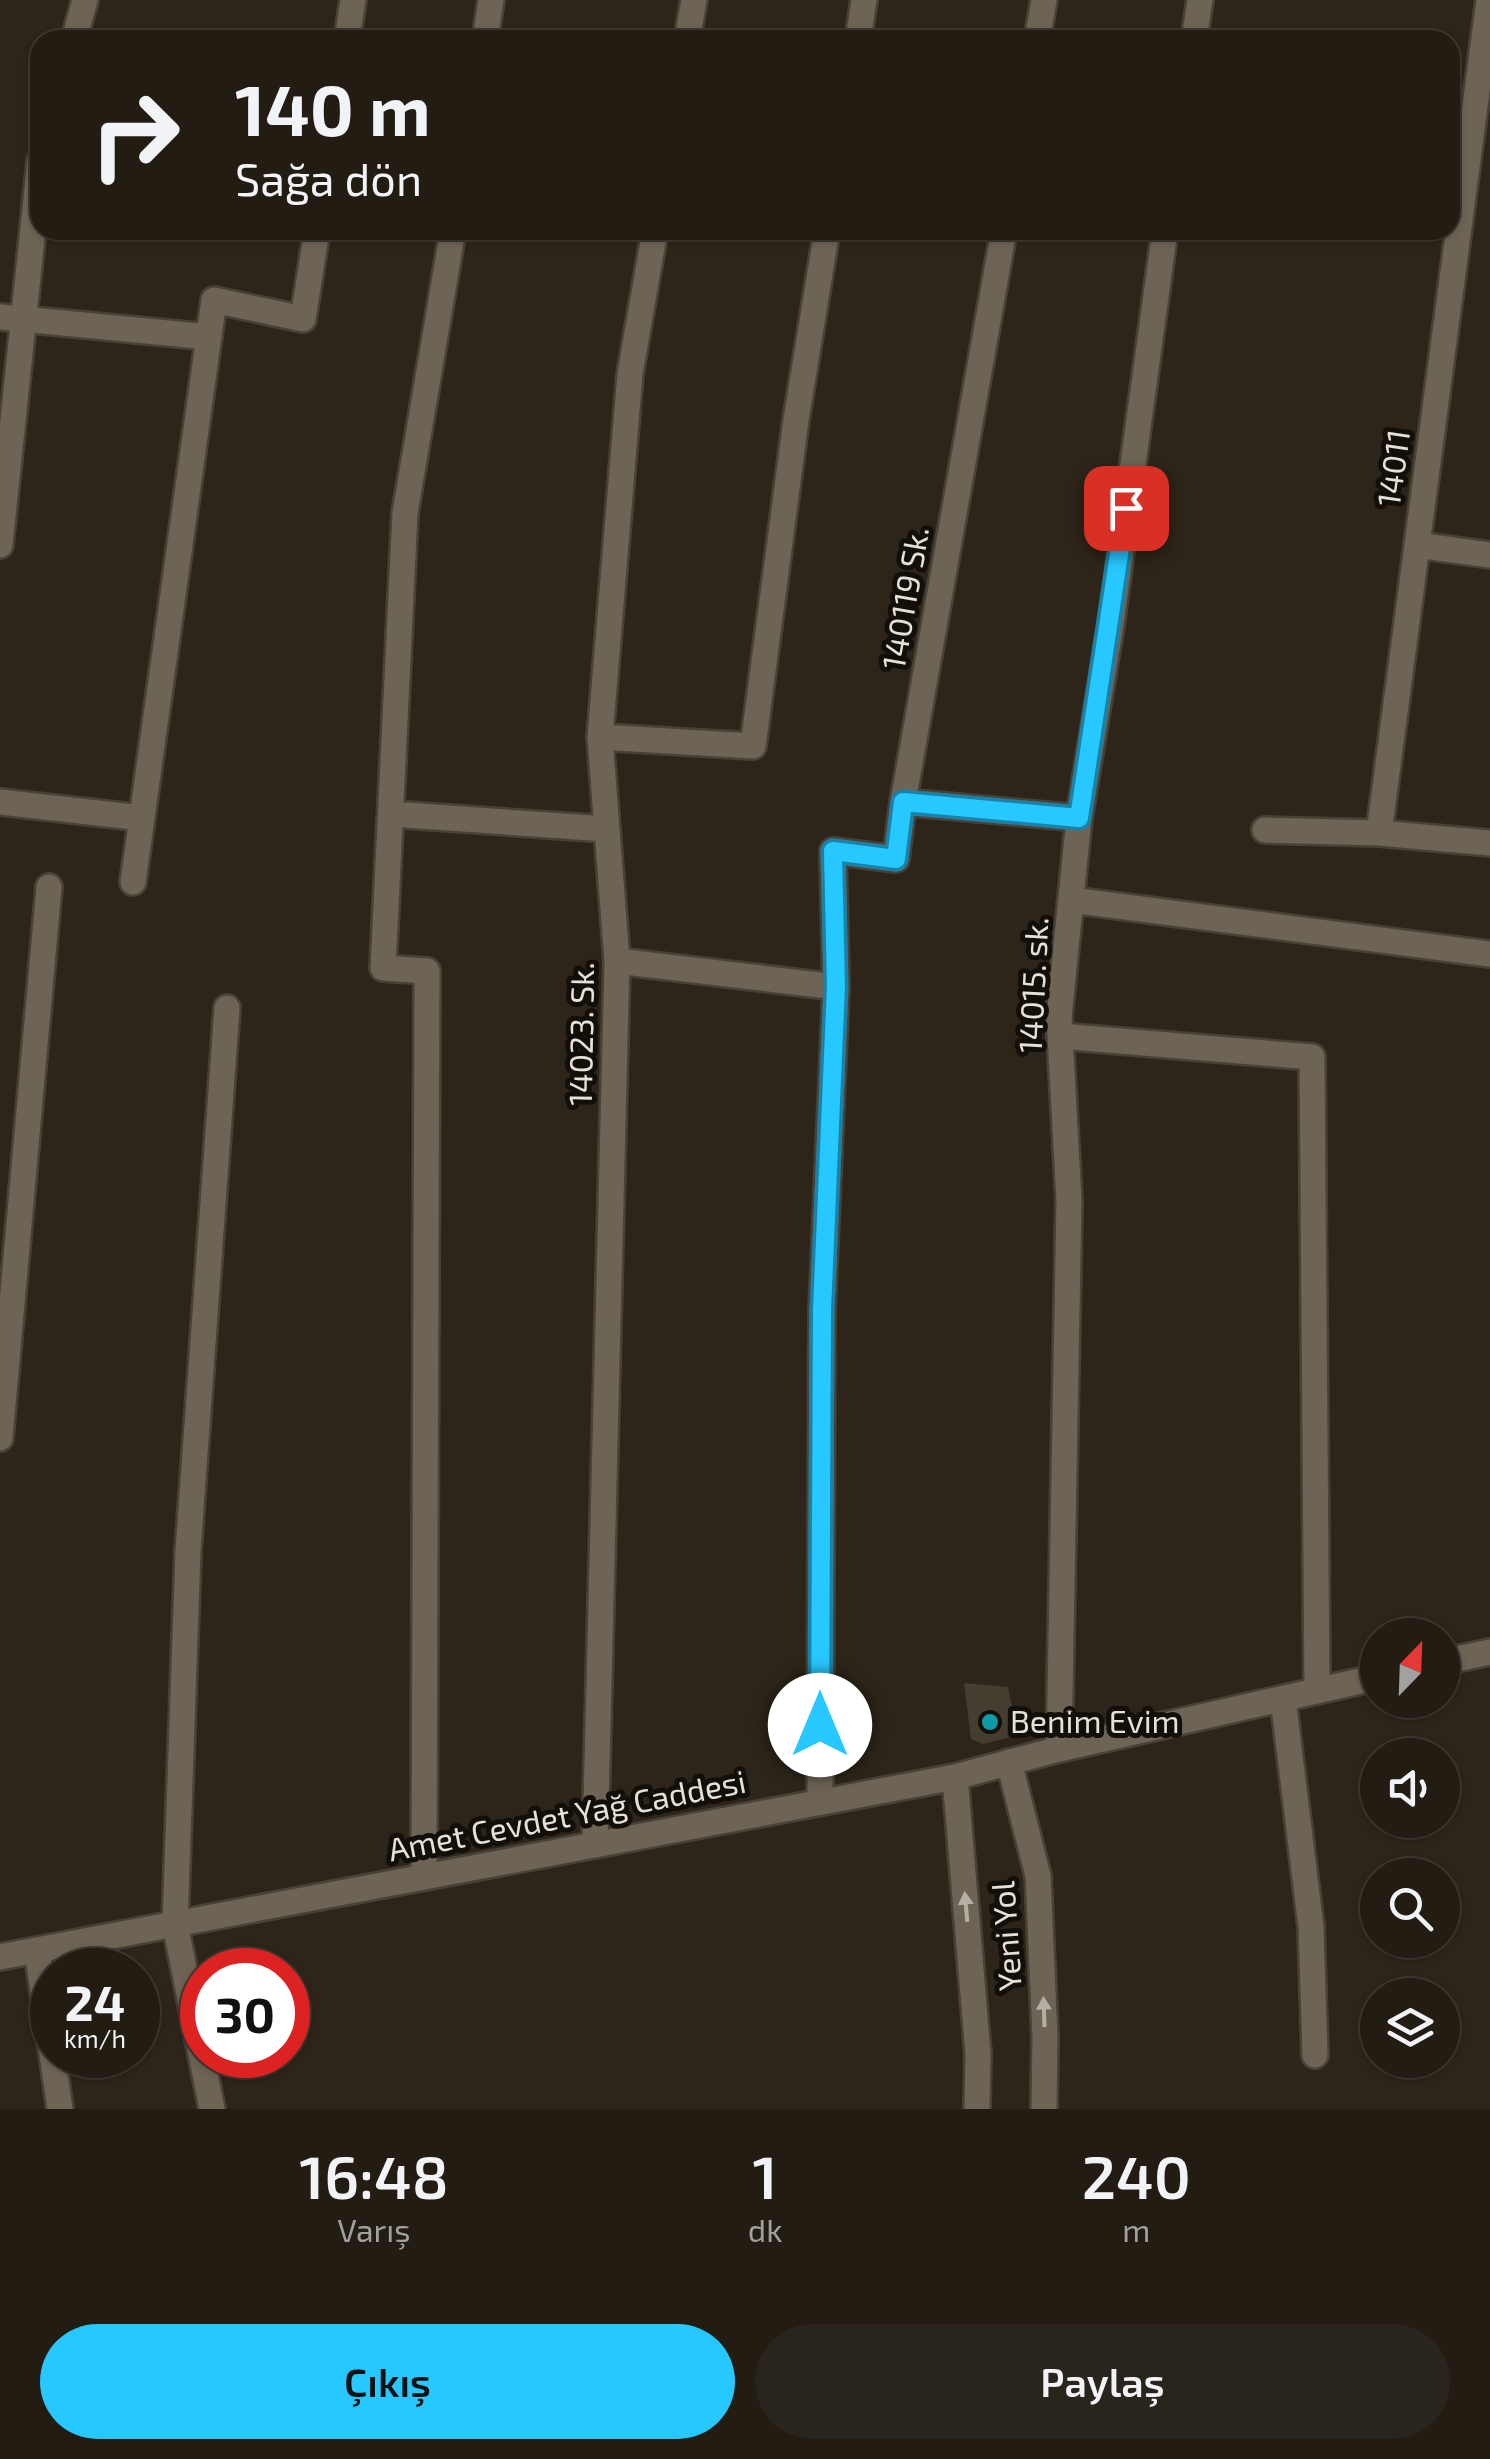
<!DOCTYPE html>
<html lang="tr">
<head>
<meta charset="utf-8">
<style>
  body { margin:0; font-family:"Exo 2",sans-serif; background:#2a251c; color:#f1f3f6; height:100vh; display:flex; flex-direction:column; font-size:38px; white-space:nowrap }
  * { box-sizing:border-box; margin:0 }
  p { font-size:32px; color:#a2a1a0 }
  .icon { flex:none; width:55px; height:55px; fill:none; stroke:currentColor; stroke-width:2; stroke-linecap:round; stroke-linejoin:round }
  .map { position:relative; height:2109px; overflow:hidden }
  .details { display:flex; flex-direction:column; background:#221c13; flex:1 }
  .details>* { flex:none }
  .top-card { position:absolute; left:30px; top:30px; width:1430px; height:210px; border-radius:30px; box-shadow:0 2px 8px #0004,0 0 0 2px #3f3a33; background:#221c13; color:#f1f3f6; overflow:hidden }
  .needle { width:65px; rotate:23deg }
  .tools { position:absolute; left:1360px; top:1618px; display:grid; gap:20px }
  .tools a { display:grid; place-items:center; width:100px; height:100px; border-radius:50%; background:#221c13; box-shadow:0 2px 8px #0004,0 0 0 2px #3f3a33; font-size:50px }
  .speed { position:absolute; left:30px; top:1948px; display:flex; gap:20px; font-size:50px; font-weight:700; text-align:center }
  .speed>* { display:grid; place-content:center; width:130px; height:130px; border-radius:50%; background:#221c13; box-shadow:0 2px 8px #0004,0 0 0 2px #3f3a33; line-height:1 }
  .speed small { font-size:25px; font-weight:400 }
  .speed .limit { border:15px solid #d22; background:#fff; color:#111 }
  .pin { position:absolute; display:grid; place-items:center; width:85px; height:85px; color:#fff; margin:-42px; border-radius:20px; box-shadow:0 5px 15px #0006 }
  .me { position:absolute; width:110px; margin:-55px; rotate:0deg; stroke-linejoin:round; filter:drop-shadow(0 0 8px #0008) }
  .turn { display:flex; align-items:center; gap:35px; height:210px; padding:0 40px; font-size:45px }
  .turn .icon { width:130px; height:130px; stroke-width:2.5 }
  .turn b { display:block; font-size:70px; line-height:85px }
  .eta { display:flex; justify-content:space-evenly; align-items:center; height:170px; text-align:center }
  .eta b { font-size:60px; font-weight:600; line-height:70px }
  .cta { display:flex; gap:20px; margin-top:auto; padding:20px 40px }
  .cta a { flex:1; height:115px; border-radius:60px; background:#27c8ff; color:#111; font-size:40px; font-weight:600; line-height:115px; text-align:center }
  .cta a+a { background:#2a251c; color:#f1f3f6 }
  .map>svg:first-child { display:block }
  .building { fill:#453d30 }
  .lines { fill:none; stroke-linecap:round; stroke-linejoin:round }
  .minor-casing { stroke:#474137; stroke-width:30 }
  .secondary-casing { stroke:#474137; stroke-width:30 }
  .minor { stroke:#6d6456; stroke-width:25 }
  .secondary { stroke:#6d6456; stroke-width:25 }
  .oneway { fill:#b6afa4 }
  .route-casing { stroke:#1982a6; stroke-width:25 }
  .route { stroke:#27c8ff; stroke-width:18 }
  .culture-dot { fill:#0f9aa8; stroke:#120f09; stroke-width:4 }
  .labels { text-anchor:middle; stroke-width:10; stroke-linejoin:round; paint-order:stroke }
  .street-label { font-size:32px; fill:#e6e1d8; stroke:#120f09 }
  .poi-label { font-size:32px; fill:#e6e1d8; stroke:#120f09; text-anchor:start }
</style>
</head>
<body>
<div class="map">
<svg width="1490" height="2109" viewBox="0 0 1490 2109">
  <rect width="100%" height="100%" fill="#2d2519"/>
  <path class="building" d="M964 1683 1008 1687 1012 1707 1011 1737 983 1744 971 1739Z"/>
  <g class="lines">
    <g class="minor-casing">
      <path id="minor" d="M74 40 85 0
        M347 40 353 0
        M485 40 491 0
        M687 40 694 0
        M858 40 864 0
        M1037 40 1044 0
        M1194 40 1200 0
        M1004 230 903 802 1079 818
        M0 317 209 337
        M0 545 40 161
        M1417 545 1490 555
        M600 737 753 746 796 420 827 230
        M0 802 142 818
        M391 814 606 829
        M1265 830 1379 833 1490 843
        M1379 833 1489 0
        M133 882 214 300 303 319 317 230
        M1071 900 1490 954
        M617 961 836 987
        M1060 1036 1312 1057 1317 1691
        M0 1438 49 887
        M1283 1699 1311 1927 1315 2055
        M1059 1749 1069 1201 1059 1017 1079 818 1111 625 1165 230
        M820 1801 822 1311 836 987 833 851 896 859 903 802
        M595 1844 617 961 600 737 630 374 655 230
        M424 1876 427 971 383 968 405 513 453 230
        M37 1950 60 2109
        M212 2109 175 1924 188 1551 227 1008"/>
    </g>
    <g class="secondary-casing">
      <path id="secondary" d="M1442 1662 1490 1652
        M1009 1762 1038 1876 1045 2037 1044 2109
        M955 1777 978 2054 977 2109
        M0 1957 955 1777 1059 1749 1378 1677"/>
    </g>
    <use href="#minor" class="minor"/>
    <use href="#secondary" class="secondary"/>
  </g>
  <defs><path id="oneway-solid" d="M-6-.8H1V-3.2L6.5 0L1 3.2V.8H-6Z" transform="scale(2.5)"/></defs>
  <g class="oneway">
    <use href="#oneway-solid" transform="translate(966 1907) rotate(-95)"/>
    <use href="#oneway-solid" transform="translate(1044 2012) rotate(-92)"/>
  </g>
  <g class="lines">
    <g class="route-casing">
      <path id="route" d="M820 1725 822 1310 836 987 833 851 896 859 903 802 1079 818 1126 508"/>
    </g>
    <use href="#route" class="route"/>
  </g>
  <circle class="culture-dot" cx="990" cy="1722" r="10"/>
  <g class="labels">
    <g class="street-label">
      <text transform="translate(1394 468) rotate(-82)" y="11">14011</text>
      <text transform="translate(906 598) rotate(-80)" y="11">140119 Sk.</text>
      <text transform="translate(1034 985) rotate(-87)" y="11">14015. sk.</text>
      <text transform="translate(582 1034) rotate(-89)" y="11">14023. Sk.</text>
      <text transform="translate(567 1816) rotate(-11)" y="11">Amet Cevdet Yağ Caddesi</text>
      <text transform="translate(1007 1936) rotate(-94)" y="11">Yeni Yol</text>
    </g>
    <g class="poi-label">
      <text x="1010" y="1733">Benim Evim</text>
    </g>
  </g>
</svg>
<div class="tools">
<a><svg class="needle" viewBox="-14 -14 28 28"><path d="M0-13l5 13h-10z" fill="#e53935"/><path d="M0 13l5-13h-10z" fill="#a2a1a0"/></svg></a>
<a><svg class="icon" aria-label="sound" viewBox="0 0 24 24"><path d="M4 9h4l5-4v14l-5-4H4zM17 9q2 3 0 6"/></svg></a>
<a><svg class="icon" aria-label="search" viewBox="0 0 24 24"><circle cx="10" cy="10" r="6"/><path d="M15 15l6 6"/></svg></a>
<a><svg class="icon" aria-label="layers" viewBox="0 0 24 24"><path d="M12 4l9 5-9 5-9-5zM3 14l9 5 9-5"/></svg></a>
</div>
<div class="speed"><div>24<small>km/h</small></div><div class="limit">30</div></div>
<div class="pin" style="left:1126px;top:508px;background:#d93025"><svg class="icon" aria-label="arrive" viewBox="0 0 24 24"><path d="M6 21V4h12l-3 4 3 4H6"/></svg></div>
<svg class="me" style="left:820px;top:1725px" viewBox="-20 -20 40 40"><circle r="19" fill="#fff"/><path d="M0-13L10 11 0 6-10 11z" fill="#27c8ff"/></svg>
<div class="top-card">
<div class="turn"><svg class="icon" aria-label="right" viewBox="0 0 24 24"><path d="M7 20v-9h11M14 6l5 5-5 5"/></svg><div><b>140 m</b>Sağa dön</div></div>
</div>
</div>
<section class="details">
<div class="eta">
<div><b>16:48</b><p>Varış</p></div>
<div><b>1</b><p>dk</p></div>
<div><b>240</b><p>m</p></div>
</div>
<div class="cta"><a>Çıkış</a><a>Paylaş</a></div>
</section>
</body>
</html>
